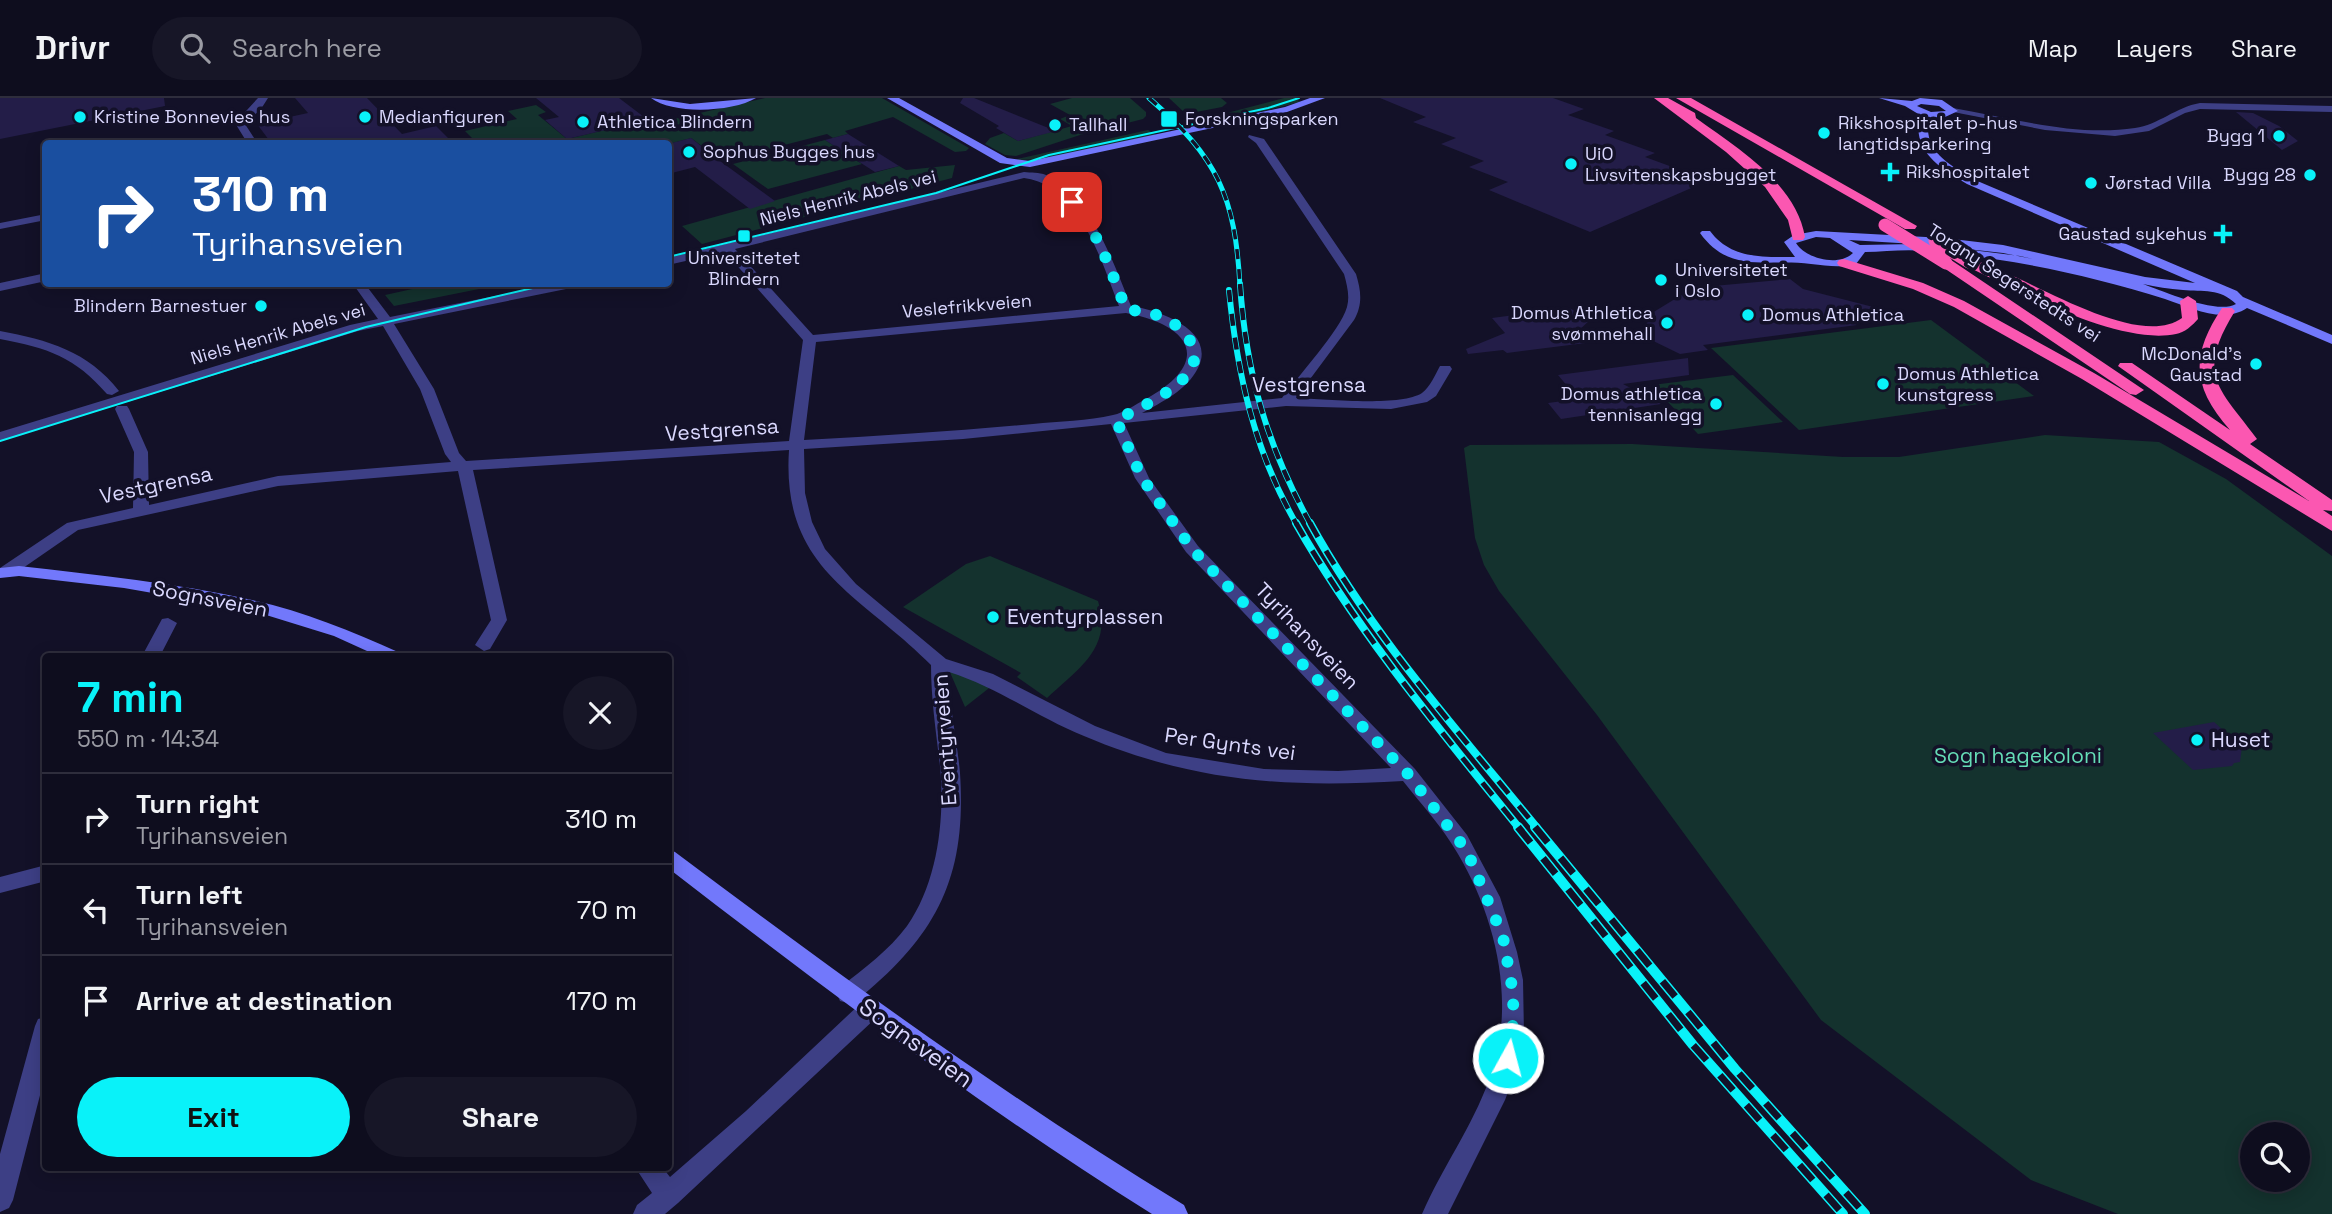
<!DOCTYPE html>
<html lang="en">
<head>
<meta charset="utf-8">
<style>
  body { margin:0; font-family:"Space Grotesk",sans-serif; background:#171627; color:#f1f3f6; height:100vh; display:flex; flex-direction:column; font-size:26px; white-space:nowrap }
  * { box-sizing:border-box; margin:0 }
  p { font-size:23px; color:#9b9ca4 }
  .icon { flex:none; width:38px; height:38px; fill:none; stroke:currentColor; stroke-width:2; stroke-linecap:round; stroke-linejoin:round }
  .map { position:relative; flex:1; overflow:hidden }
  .sheet { position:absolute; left:42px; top:555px; width:630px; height:518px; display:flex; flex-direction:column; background:#0e0d1e; border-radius:7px; box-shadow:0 4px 18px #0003,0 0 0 2px #2e2d3c }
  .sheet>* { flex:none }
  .hud { position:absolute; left:42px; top:42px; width:630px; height:147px; border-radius:7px; box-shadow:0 4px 18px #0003,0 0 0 2px #2e2d3c; background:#1a4fa0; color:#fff; overflow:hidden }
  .tools { position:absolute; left:2240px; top:1024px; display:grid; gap:14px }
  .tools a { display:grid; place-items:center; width:70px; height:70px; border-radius:50%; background:#0e0d1e; box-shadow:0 4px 18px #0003,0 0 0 2px #2e2d3c; font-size:35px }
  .pin { position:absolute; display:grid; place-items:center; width:60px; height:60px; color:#fff; margin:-30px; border-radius:14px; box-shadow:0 4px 10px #0006 }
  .me { position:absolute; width:77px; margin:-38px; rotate:7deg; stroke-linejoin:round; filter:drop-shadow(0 0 5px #0008) }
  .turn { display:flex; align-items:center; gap:24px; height:147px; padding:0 35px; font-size:32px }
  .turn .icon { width:91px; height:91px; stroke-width:2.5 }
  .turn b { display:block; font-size:49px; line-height:60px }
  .round { display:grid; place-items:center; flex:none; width:74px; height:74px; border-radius:37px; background:#171627 }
  .headline { display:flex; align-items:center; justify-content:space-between; height:119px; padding:0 35px }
  h1 { font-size:42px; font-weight:700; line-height:52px; color:#09f2f9 }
  .button { display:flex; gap:14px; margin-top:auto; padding:14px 35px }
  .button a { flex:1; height:80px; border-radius:42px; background:#09f2f9; color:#111; font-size:28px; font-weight:700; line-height:80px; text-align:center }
  .button a+a { background:#171627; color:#f1f3f6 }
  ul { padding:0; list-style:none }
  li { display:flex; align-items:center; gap:21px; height:91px; padding:0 35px; border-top:2px solid #2e2d3c }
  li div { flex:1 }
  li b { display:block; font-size:26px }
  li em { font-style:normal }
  header { display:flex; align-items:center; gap:42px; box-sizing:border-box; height:98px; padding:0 35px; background:#0e0d1e; border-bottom:2px solid #2e2d3c }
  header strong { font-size:33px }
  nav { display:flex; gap:38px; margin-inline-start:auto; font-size:24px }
  .search { width:490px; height:63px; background:#171627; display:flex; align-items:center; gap:18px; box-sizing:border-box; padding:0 24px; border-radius:38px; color:#9b9ca4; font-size:26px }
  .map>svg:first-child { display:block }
  .green { fill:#14322e; fill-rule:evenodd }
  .building { fill:#231d48 }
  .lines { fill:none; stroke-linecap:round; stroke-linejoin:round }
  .street { fill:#3d3f85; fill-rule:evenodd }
  .secondary { fill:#7278fb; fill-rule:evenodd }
  .highway { fill:#fb57b1; fill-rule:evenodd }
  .tram { stroke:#09f2f9; stroke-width:2 }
  .rail-far3-casing { stroke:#09f2f9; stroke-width:5 }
  .rail-far2-casing { stroke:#09f2f9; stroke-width:6 }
  .rail-far1-casing { stroke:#09f2f9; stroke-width:8 }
  .rail-casing { stroke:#09f2f9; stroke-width:10 }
  .rail-far3 { stroke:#131128; stroke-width:3.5; stroke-dasharray:10; stroke-linecap:butt }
  .rail-far2 { stroke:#131128; stroke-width:4.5; stroke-dasharray:12; stroke-linecap:butt }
  .rail-far1 { stroke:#131128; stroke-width:5; stroke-dasharray:16; stroke-linecap:butt }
  .rail { stroke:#131128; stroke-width:7; stroke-dasharray:20; stroke-linecap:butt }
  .highway-bridge { stroke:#fb57b1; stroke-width:13 }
  .route { stroke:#09f2f9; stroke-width:12; stroke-dasharray:0 21.6 }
  .poi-dot { fill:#09f2f9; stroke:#131128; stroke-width:2.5 }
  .labels { text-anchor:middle; stroke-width:7; stroke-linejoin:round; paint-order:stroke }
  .far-poi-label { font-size:18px; fill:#dad8fe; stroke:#131128; text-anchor:start }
  .far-street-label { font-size:18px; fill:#dad8fe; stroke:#131128 }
  .street-label { font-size:21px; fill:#dad8fe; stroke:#131128 }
  .poi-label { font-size:21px; fill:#dad8fe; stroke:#131128; text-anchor:start }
  .park-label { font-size:21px; fill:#65ddb7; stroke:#131128 }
  .near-street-label { font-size:24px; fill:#dad8fe; stroke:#131128 }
</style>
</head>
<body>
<header>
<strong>Drivr</strong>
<div class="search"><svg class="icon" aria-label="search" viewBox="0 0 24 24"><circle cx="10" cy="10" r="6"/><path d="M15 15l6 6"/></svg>Search here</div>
<nav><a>Map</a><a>Layers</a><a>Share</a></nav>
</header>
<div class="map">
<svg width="2332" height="1116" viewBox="0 0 2332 1116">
  <rect width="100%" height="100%" fill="#131128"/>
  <path class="green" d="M765 0H882L969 50 966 53 955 54 893 19 845 33 848 36 833 40 827 36 722 63 691 40 669 46H448L472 40 465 33 517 21 508 13 536 7 546 14 538 17 567 41 647 22 652 26Z
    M1072 0H1130L1146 14V18L1143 21 1080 37 1016 58 1005 57 985 46 990 40 1004 35 1018 43 1072 28 1060 21 1070 17 1050 6Z
    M1169 0H1221L1227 5 1222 9 1186 16Z
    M1284 0H1295L1300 4 1231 21 1223 16Z
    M1148 32 1156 37 1042 61 1013 62Z
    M825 42 862 66 768 91 733 66Z
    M955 67 952 80 702 146 682 128 899 68 906 72Z
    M435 186H504L394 208 385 197Z
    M1931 222 2034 298 1799 332 1711 250Z
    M1733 277 1783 324 1698 336 1652 287Z
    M2045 337 2159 344 2226 381 2332 458V1116H2118L2031 1082 1821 922 1597 617 1499 493 1484 467 1475 440 1464 350 1470 347 1632 346 1843 359H1899ZM2252 1036H2298V1082H2252Z
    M990 458 1098 503C1113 550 1078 571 1047 600L1017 579 1021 575 903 509 966 466Z
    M949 572 993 587 965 609Z"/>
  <path class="building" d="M0 0H164L165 8 0 41Z
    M295 0H367L402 36 436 28 454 46H272L257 26 308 15Z
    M536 0H619L648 22 567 41 545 22 559 19Z
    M963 0H974L1056 33 1018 43 996 30 999 28 960 5Z
    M1380 0H1553L1584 11 1568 17 1614 33 1605 37 1655 55 1645 59 1686 74 1673 79 1696 88 1590 134 1489 92 1508 84 1469 69 1484 63 1441 46 1456 40 1413 24 1426 19Z
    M2236 14 2253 15 2279 28 2298 43 2282 52Z
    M848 36 899 68 875 74 825 42Z
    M691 40 720 63 775 103 750 111 695 69 668 76V46Z
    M1790 181 1803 191 1881 211 1847 220 1857 227 1703 247 1708 252 1680 256 1641 237 1652 215 1688 193 1713 188Z
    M1569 210 1591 221 1576 235 1586 245 1507 255 1503 252 1468 256 1466 251 1505 235 1492 220Z
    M1688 260 1689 277 1623 286 1661 306 1561 321 1548 305 1578 301 1558 277Z
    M2214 624 2242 649 2240 664 2234 665 2232 668 2193 672 2153 635Z"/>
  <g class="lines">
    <path class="street" d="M258 0H268L261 11 245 26 258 46H248L235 25Z
      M2200 5 2332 8V14L2200 11 2185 15 2149 33 2115 38 2045 32 1948 13 1953 10C2012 20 2075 39 2135 30 2158 27 2176 9 2200 5Z
      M1249 37 1264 41 1356 176C1361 193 1363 206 1354 222L1296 300C1324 301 1400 309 1422 295 1430 289 1435 277 1440 268H1450L1452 271 1436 298 1427 304 1391 311 1286 308 1124 325 1149 380 1198 448 1415 671 1467 737 1500 799 1517 854 1523 882 1524 937 1520 962 1505 1002 1448 1116H1422C1442 1070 1472 1029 1489 982 1517 908 1497 822 1458 756 1443 730 1422 707 1403 683 1286 690 1193 684 1084 638 1037 619 997 589 949 574 949 609 957 641 960 675 967 781 936 838 856 903L848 905 840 903 837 896 840 889C864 871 889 852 907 828 938 784 945 720 940 668 936 633 931 601 931 567 860 495 781 472 789 352L473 372 507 522 490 551 484 553 475 547 491 522 458 373 278 388 78 432 10 479H0V470L67 425 133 410 134 354 115 311 117 308H127L129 311 148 354 149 407 278 378 451 364 445 356 420 291 383 228 358 233 0 343V334L350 227 378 221 353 186H365L390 219 555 186H577L571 190 394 226 434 291 459 355 466 363 789 343 803 242 725 154 668 167V160L1024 74C1031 75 1039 74 1046 77 1089 93 1115 169 1131 208 1158 212 1217 232 1198 270 1187 292 1162 304 1142 315L1282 300C1298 278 1340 233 1347 209 1350 198 1347 187 1344 176L1256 45 1248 39ZM1024 80C1080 87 1101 163 1119 208L813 237 735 151ZM1126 215C1192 227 1213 264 1146 301 1136 306 1124 315 1113 317 1088 323 1059 323 1033 326 957 333 881 338 804 342L816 244ZM1111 326 1135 380 1186 454 1391 670 1338 673 1264 671 1166 655 1095 628 993 576 946 561 856 486 825 451 812 424 805 395 804 351 963 341Z
      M46 116V122L0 131V125Z
      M46 175V183L0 193V185Z
      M0 233C48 242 88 253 119 293L112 297 107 296C75 259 48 250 0 241Z
      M168 520 177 525 160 558H142L162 521Z
      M46 767V783L0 795V779Z
      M869 903 877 905 880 912 877 919 678 1105 665 1116H633L637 1107 652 1095 635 1069H662L670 1079 746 1013 861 905Z
      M46 919V974L13 1102 9 1110 0 1114V1056L35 928 38 921Z"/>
    <path class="secondary" d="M651 0 690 6 756 0C733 14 673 17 651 0Z
      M887 0H899L1007 60 1030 63 1285 9 1310 0H1325L1287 14 1030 69 1000 65Z
      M1879 0 1912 3 1920 0 1942 2 1958 13 1943 20H1929C1922 53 1950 67 1975 82L2237 193 2243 199 2332 237V246L2247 210C2223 226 2191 210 2165 201 2088 177 2005 159 1924 153 1904 151 1884 154 1865 154L1856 166 1844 168C1833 169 1823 167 1811 166 1768 160 1730 177 1700 135L1702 133H1710C1731 161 1762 159 1795 159L1784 144 1794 137 1816 133 1944 140 2003 147 2145 179 2195 185 1967 86C1940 70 1911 53 1920 17L1905 8ZM1921 6 1939 8 1946 13 1931 14 1917 8ZM1816 139 1830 140 1853 155C1839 169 1806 161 1796 145ZM1849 142 1915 146 1860 147ZM1931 147 2003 155 2033 161 2020 158ZM2143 186C2156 189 2169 191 2183 192 2203 194 2220 190 2236 206 2217 217 2163 193 2143 186Z
      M19 468C97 477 176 485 252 502 303 513 351 533 398 554L401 558H378L334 538 250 512 124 490 19 478 0 480V470Z
      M668 751 675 754C841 878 1007 1000 1184 1107L1188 1116H1152C984 1011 826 892 668 770Z"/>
    <path class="highway" d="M1654 0H1668L1695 15 1696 20C1737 50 1796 85 1805 139L1803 142H1793L1788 122 1765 89 1726 54Z
      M1676 0H1691L1917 128 1915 131H1905Z
      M1969 160C2019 173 2135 254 2182 220L2180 203 2188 198 2196 203 2198 221C2193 227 2184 235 2176 236 2119 248 2016 192 1964 167L1962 164 1964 161Z
      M1844 161 1923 185 1964 203 2094 275 2309 403 2118 268 2120 265H2132L2230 332C2192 289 2190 258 2222 210H2232L2235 213C2195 278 2219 289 2257 341L2250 346 2332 402V413L2323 412 2332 418V433L2082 281 1954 209 1913 191 1839 168 1837 165 1839 162Z
      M1946 161 1951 162 2144 292 2136 297 2130 296 1941 168 1939 165 1941 162Z"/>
    <path class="tram" d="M668 159 936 95 1049 57 1268 10 1299 0
      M0 343 366 229 550 186"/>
    <g class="rail-far3-casing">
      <path id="rail-far3" d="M1149 0C1218 60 1235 98 1240 188"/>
    </g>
    <g class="rail-far2-casing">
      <path id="rail-far2" d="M1240 186C1246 276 1267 348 1311 427
        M1229 192C1237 275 1254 353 1297 427"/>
    </g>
    <g class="rail-far1-casing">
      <path id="rail-far1" d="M1296 425C1358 534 1440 632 1519 730
        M1310 425C1371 536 1457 632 1537 730"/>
    </g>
    <g class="rail-casing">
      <path id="rail" d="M1518 729 1693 947 1843 1116
        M1535 729 1735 971 1865 1116"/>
    </g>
    <use href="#rail-far3" class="rail-far3"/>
    <use href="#rail-far2" class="rail-far2"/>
    <use href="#rail-far1" class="rail-far1"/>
    <use href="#rail" class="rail"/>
    <path class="highway-bridge" d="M1885 127 1946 165
      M1935 143 1969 164"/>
  </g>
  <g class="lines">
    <path class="route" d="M1072 104C1099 134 1111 174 1126 211 1135 213 1145 213 1153 216 1180 223 1210 253 1185 279 1167 298 1139 310 1116 322L1142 380 1192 451 1408 676 1467 753 1503 839 1512 889 1514 918 1508 960"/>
  </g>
  <g class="poi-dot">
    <circle cx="80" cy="19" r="7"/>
    <circle cx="365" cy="19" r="7"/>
    <rect x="1160" y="12" width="18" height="18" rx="3.5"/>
    <circle cx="583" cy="24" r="7"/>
    <circle cx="1055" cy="27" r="7"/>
    <circle cx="1824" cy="35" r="7"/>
    <circle cx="2279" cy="38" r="7"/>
    <circle cx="689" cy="54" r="7"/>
    <circle cx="1571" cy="66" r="7"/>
    <path d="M1886.5 63.5h7v7h7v7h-7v7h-7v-7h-7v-7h7z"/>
    <circle cx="2310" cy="77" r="7"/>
    <circle cx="2091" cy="85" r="7"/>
    <path d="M2219.5 125.5h7v7h7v7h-7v7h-7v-7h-7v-7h7z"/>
    <rect x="737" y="131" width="14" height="14" rx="3.5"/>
    <circle cx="1661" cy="182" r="7"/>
    <circle cx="261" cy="208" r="7"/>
    <circle cx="1748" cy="217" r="7"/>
    <circle cx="1667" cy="225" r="7"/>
    <circle cx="2256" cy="266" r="7"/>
    <circle cx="1883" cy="286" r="7"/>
    <circle cx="1716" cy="306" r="7"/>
    <circle cx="993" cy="519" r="7"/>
    <circle cx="2197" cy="642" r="7"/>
  </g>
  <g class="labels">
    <g class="far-poi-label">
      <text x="94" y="25">Kristine Bonnevies hus</text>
      <text x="379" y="25">Medianfiguren</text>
      <text x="1185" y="27">Forskningsparken</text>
      <text x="597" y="30">Athletica Blindern</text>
      <text x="1838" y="31">Rikshospitalet p-hus<tspan x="1838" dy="21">langtidsparkering</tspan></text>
      <text x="1069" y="33">Tallhall</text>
      <text x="2265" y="44" text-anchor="end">Bygg 1</text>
      <text x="703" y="60">Sophus Bugges hus</text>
      <text x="1585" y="62">UiO<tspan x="1585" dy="21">Livsvitenskapsbygget</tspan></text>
      <text x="1906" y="80">Rikshospitalet</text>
      <text x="2296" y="83" text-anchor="end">Bygg 28</text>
      <text x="2105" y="91">Jørstad Villa</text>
      <text x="2207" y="142" text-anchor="end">Gaustad sykehus</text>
      <text x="744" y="166" text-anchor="middle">Universitetet<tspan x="744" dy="21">Blindern</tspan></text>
      <text x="1675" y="178">Universitetet<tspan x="1675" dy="21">i Oslo</tspan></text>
      <text x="247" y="214" text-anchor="end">Blindern Barnestuer</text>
      <text x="1653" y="221" text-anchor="end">Domus Athletica<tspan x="1653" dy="21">svømmehall</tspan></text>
      <text x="1762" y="223">Domus Athletica</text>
      <text x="2242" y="262" text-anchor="end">McDonald's<tspan x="2242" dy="21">Gaustad</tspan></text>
      <text x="1897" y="282">Domus Athletica<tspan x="1897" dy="21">kunstgress</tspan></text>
      <text x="1702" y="302" text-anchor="end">Domus athletica<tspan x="1702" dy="21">tennisanlegg</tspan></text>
    </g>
    <g class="far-street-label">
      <text transform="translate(848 100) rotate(-14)" y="6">Niels Henrik Abels vei</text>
      <text transform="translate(2014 185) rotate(33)" y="6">Torgny Segerstedts vei</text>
      <text transform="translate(967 208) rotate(-5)" y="6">Veslefrikkveien</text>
      <text transform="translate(278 236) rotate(-16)" y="6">Niels Henrik Abels vei</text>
    </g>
    <g class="street-label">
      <text x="1309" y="294">Vestgrensa</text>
      <text transform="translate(722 332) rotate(-4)" y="7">Vestgrensa</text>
      <text transform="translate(156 387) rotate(-12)" y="7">Vestgrensa</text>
      <text transform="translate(210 501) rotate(11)" y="7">Sognsveien</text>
      <text transform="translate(1307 538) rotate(46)" y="7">Tyrihansveien</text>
      <text transform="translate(945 642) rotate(-94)" y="7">Eventyrveien</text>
      <text transform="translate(1230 646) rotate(8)" y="7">Per Gynts vei</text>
    </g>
    <g class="poi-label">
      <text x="1007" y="526">Eventyrplassen</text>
      <text x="2211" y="649">Huset</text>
    </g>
    <g class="park-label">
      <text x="2018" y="665">Sogn hagekoloni</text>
    </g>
    <g class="near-street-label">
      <text transform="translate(916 945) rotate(36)" y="8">Sognsveien</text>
    </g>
  </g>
</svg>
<div class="tools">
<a><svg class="icon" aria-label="search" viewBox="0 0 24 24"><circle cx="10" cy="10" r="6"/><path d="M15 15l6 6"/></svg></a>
</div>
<div class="pin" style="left:1072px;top:104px;background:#d93025"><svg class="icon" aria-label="arrive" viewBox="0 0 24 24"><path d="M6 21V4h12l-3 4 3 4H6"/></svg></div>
<svg class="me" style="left:1508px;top:960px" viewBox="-20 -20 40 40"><circle r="17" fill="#09f2f9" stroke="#fff" stroke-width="3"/><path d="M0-11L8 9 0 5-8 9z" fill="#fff"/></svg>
<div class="hud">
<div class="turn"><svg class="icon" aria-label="right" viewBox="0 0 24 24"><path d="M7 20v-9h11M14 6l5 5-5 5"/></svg><div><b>310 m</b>Tyrihansveien</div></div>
</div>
<section class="sheet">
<div class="headline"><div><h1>7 min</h1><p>550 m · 14:34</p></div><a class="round"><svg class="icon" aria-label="close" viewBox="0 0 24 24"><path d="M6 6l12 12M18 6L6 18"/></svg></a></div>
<ul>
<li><svg class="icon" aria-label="right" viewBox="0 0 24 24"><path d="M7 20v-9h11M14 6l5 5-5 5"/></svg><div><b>Turn right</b><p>Tyrihansveien</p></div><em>310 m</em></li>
<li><svg class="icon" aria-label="left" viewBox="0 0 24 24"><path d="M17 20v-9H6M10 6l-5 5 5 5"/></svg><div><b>Turn left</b><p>Tyrihansveien</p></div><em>70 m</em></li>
<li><svg class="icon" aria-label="arrive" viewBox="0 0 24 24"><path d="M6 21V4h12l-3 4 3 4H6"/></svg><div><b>Arrive at destination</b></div><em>170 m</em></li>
</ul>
<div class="button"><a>Exit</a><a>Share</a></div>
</section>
</div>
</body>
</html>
